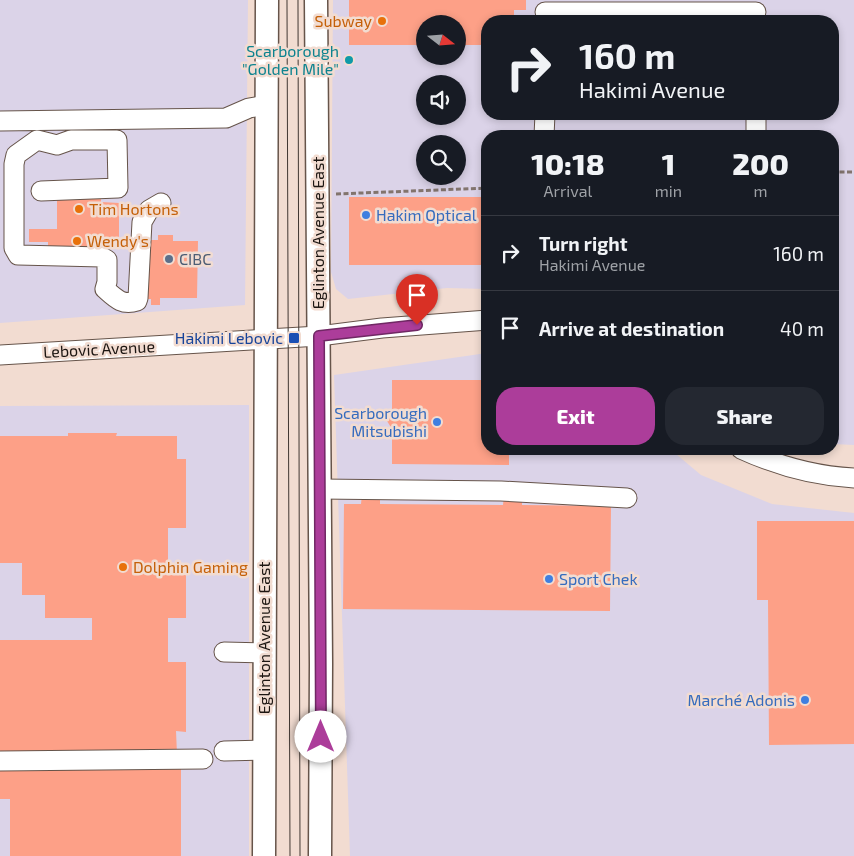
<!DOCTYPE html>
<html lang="en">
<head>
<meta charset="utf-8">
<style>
  body { margin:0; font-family:"Exo 2",sans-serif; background:#242831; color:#f1f3f6; height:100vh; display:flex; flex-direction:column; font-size:19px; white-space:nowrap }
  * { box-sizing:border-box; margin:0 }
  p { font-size:16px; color:#9ea1a6 }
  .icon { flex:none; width:28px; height:28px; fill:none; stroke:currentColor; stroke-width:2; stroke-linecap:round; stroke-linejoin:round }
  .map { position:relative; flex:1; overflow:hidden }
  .drawer { position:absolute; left:481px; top:130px; width:358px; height:325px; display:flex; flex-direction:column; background:#171b24; border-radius:20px; box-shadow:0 2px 8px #0003 }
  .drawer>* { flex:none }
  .guide { position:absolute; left:481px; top:15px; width:358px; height:105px; border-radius:20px; box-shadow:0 2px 8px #0003; background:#171b24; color:#f1f3f6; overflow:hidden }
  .needle { width:32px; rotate:107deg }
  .controls { position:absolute; left:416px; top:15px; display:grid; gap:10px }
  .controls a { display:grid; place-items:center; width:50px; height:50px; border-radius:50%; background:#171b24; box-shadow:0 2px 8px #0003; font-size:25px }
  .pin { position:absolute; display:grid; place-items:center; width:42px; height:42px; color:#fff; margin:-51px -21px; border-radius:50% 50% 50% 0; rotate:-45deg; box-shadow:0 0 5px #0007 }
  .pin .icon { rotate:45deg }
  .me { position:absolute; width:55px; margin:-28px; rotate:0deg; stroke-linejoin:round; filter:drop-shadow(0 0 4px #0008) }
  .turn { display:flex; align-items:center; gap:18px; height:105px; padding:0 15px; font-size:22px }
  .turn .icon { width:65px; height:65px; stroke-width:2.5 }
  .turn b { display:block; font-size:35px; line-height:42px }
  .eta { display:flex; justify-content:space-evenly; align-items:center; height:85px; text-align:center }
  .eta b { font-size:30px; font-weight:800; line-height:35px }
  .cta { display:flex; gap:10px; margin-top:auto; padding:10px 15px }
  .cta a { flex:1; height:58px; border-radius:20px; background:#ac3d9a; color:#fff; font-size:20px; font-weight:800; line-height:58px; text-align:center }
  .cta a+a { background:#242831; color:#f1f3f6 }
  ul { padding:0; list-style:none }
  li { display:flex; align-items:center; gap:15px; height:75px; padding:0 15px; border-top:1px solid #363941 }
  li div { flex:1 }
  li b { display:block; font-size:19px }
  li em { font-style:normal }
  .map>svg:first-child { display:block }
  .commercial { fill:#dbd3e8; fill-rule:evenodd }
  .building { fill:#fda087 }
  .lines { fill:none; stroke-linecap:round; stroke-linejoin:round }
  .minor-casing { stroke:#66544a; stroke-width:21 }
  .major-casing { stroke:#66544a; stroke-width:25 }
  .path { stroke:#82746d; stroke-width:3; stroke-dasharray:5 2.5; stroke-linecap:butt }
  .minor { stroke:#fff; stroke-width:19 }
  .major { stroke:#fff; stroke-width:22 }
  .tram { stroke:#413732; stroke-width:1 }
  .route-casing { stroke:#702864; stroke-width:12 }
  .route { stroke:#ac3d9a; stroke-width:9 }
  .food-dot { fill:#e8710a; stroke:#f2dcd1; stroke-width:2 }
  .culture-dot { fill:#0f9aa8; stroke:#f2dcd1; stroke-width:2 }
  .shop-dot { fill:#3f7fe0; stroke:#f2dcd1; stroke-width:2 }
  .service-dot { fill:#5c6f8a; stroke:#f2dcd1; stroke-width:2 }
  .transit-dot { fill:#1a4fb4; stroke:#f2dcd1; stroke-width:2 }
  .labels { text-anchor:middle; stroke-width:5; stroke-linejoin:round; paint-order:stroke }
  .food-label { font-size:16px; fill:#c56008; stroke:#f2dcd1; text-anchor:start }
  .culture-label { font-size:16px; fill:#0d838f; stroke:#f2dcd1; text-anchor:end }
  .shop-label { font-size:16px; fill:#366cbe; stroke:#f2dcd1; text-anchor:start }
  .street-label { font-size:16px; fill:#1c1511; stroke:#f2dcd1 }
  .service-label { font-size:16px; fill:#4e5e75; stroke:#f2dcd1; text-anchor:start }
  .transit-label { font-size:16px; fill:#164399; stroke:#f2dcd1; text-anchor:end }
</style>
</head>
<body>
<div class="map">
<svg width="854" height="856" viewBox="0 0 854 856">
  <rect width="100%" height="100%" fill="#f2dcd1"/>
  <path class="commercial" d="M0 0H248L245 305 0 323Z
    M333 0H854V445L833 444 832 136H488L487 289 447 288 348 299 336 289 331 272ZM488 21H832V114H488ZM425 24H458V56H425ZM425 84H458V116H425ZM425 144H458V176H425Z
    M487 353 488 449H670L701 475 772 504 854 513V856H350L334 375Z
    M249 405V856H0V406Z"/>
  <path class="building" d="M349 0H526V10H514V21H488V45H458V24H425V45H349Z
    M101 197V202L119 203V248H107L108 252 48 249V242H29V229H57V198Z
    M349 197H488V265H349Z
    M158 235H173V241H198L197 298H160V305H151V299H142L141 240H158Z
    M392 380H488V449H509V465L392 464V429L387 421 392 415Z
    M68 433H117L116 436H177V459H186V528H168V571L186 572V618H168V662H186V732L176 731 177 754 0 753V640H92V618H45V595H22V563H0V436H68Z
    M362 494 380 495V504L503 505 504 495H522V505L611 506 610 611 343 609 344 504H361Z
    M757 521H854V744L769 745 768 600H757Z
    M0 765 181 767V856H10V799H0Z"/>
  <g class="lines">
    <g class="minor-casing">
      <path id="minor" d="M545 12H756
        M0 121 226 118 249 108 267 105
        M544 136 545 114
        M756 136V114
        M41 191 118 188 117 140H71L57 145 37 140 16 155 14 164V248L18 255 102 257 107 260V282L105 289C115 298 122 306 137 301L138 298 142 222 149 210 161 203
        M0 355 319 336 382 328 488 320
        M741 449C778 466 813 476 854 478
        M320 489 501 491 627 498
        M224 652 264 653
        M224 751 264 750
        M0 761 203 759"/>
    </g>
    <g class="major-casing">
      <path id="major" d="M316 0 321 664 320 856
        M264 856 267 0"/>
    </g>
    <path class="path" d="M832 172H854
      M336 194 488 188"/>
    <use href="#minor" class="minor"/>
    <use href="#major" class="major"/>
    <path class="tram" d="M287 0 290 856
      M298 0 300 856"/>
  </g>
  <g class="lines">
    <g class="route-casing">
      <path id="route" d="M321 737 319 336 417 325"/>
    </g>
    <use href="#route" class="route"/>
  </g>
  <g class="food-dot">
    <circle cx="382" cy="21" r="5"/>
    <circle cx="79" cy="209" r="5"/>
    <circle cx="77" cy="241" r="5"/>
    <circle cx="123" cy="567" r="5"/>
  </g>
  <circle class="culture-dot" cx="349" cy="60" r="5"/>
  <g class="shop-dot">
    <circle cx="366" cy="215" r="5"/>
    <circle cx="437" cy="422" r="5"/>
    <circle cx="549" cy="579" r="5"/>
    <circle cx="805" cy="700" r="5"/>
  </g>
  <circle class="service-dot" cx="169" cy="259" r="5"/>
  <rect class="transit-dot" x="288" y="332" width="12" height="12" rx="2.5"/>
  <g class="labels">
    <g class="food-label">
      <text x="372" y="27" text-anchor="end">Subway</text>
      <text x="89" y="215">Tim Hortons</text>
      <text x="87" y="247">Wendy's</text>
      <text x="133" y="573">Dolphin Gaming</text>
    </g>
    <g class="culture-label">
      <text x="339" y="57">Scarborough<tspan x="339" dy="18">"Golden Mile"</tspan></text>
    </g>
    <g class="shop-label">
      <text x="376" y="221">Hakim Optical</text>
      <text x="427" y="419" text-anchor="end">Scarborough<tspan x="427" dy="18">Mitsubishi</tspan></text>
      <text x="559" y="585">Sport Chek</text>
      <text x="795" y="706" text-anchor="end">Marché Adonis</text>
    </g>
    <g class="street-label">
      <text transform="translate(318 233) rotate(-90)" y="6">Eglinton Avenue East</text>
      <text transform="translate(99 349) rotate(-3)" y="6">Lebovic Avenue</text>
      <text transform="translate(264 638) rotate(-90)" y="6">Eglinton Avenue East</text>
    </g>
    <g class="service-label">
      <text x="179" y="265">CIBC</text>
    </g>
    <g class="transit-label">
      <text x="283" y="344">Hakimi Lebovic</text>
    </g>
  </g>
</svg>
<div class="controls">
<a><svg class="needle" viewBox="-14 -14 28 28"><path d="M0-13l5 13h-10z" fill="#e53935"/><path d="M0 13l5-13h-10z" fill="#9ea1a6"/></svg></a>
<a><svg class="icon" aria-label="sound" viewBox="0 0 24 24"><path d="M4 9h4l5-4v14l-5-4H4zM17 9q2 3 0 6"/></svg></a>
<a><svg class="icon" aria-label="search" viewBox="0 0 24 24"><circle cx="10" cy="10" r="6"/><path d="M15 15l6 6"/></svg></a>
</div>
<div class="pin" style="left:417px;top:325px;background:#d93025"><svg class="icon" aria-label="arrive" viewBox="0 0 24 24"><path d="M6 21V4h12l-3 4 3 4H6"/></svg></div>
<svg class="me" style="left:321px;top:737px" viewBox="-20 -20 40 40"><circle r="19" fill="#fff"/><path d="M0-13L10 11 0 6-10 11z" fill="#ac3d9a"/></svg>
<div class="guide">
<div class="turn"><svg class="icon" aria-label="right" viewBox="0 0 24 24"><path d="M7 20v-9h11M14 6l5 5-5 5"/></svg><div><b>160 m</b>Hakimi Avenue</div></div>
</div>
<section class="drawer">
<div class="eta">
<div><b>10:18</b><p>Arrival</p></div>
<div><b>1</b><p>min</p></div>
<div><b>200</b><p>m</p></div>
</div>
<ul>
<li><svg class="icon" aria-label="right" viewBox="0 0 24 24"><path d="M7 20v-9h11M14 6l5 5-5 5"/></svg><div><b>Turn right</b><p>Hakimi Avenue</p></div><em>160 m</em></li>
<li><svg class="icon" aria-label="arrive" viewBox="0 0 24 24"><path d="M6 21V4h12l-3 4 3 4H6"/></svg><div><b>Arrive at destination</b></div><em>40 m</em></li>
</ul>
<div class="cta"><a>Exit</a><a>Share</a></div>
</section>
</div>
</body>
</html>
